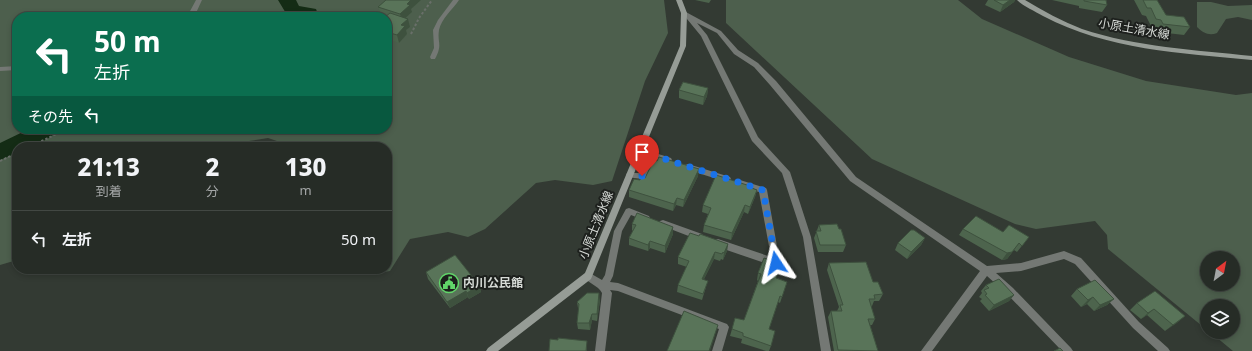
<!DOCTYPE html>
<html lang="ja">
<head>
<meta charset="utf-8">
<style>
  body { margin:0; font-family:"Noto Sans","Noto Sans JP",sans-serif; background:#2e342e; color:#f1f3f6; height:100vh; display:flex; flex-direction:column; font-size:15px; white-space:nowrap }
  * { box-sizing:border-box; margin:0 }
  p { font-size:13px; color:#a4a7a7 }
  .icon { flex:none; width:22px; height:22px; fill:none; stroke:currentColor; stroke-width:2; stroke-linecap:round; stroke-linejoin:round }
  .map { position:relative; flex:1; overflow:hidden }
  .sheet { position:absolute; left:12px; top:142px; width:380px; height:132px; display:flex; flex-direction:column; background:#262c26; border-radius:16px; box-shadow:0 2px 6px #0003,0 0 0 1px #424843 }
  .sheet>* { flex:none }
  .guide { position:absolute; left:12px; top:12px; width:380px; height:122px; border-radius:16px; box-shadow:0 2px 6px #0003,0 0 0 1px #424843; background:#0b6e4f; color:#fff; overflow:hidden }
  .needle { width:26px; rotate:32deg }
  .tools { position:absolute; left:1200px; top:251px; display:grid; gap:8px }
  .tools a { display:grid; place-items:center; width:40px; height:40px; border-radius:50%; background:#262c26; box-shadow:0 2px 6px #0003,0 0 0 1px #424843; font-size:20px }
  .pin { position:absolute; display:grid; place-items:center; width:34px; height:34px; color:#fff; margin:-41px -17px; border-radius:50% 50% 50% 0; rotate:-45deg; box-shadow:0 0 4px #0007 }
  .pin .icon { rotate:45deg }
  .me { position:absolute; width:44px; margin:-22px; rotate:350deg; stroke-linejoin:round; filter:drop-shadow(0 0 3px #0008) }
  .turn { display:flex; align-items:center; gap:14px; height:84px; padding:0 16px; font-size:18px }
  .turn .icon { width:52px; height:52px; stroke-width:2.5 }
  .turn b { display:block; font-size:28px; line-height:34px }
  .then { display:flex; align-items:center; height:38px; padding:0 16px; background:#0003; gap:8px; font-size:15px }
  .eta { display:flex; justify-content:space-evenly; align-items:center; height:68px; text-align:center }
  .eta b { font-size:24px; font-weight:800; line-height:28px }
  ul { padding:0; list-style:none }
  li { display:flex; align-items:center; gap:12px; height:56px; padding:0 16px; border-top:1px solid #424843 }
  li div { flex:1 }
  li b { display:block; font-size:15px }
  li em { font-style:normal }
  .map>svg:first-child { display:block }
  .green { fill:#4d5f4d; fill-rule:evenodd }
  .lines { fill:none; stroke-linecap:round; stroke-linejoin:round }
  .river { fill:#142c15; fill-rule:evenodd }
  .path { stroke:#696f69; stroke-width:2; stroke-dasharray:2.5 2; stroke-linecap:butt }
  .minor { fill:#747874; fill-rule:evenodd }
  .secondary { fill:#969c96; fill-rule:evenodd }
  .wall { fill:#4d644d }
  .shaded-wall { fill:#3e513e }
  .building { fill:#597459; stroke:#3e513e }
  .route { stroke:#1a73e8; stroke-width:7; stroke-dasharray:0 12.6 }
  .labels { text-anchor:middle; stroke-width:4; stroke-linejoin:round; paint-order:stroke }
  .street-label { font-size:12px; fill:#d6dad6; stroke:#1d201d }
  .poi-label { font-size:12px; font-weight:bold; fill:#d6dad6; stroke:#1d201d; text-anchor:start }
</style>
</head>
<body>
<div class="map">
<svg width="1252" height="351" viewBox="0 0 1252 351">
  <rect width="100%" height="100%" fill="#333a33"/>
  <path class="green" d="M0 0H664L668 33 645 81 612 181 593 185 555 180 536 183 485 229 468 237 448 232 410 239 390 271 368 275 358 269H387V147H295L268 138 249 141 240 147H17V260L0 265ZM17 17H387V129H17Z
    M726 0H958L982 19 1069 57 1146 81 1236 95 1252 93V351H1233L1210 332H1233V306H1207V330L1108 249 1107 235 1095 221 1036 229 1015 224 872 159 726 23ZM1207 258H1233V284H1207Z
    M1197 2H1211L1228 6 1252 5V20L1238 17 1226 19 1217 33C1209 36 1203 33 1197 27Z"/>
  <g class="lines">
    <path class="river" d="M278 0H296L299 6 316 9 319 17H298L287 15Z
      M29 129H58C51 141 30 147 17 147V153L0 160V143Z"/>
    <path class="path" d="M411 34 419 18 432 0
      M29 147 67 129
      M0 161 17 153"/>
    <path class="minor" d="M196 0H202C196 12 197 17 183 17L189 13Z
      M453 0H459C453 9 441 19 439 30 437 43 443 44 435 59H431L430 57 434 48 433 30 438 20Z
      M684 11 721 31 738 50 758 63 776 81 856 177 987 266 1021 263 1064 251 1081 258 1139 322 1168 348 1170 351H1158L1133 328 1075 264 1064 259 1021 271 996 273 1013 288 1071 348 1073 351H1062L1007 294 987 276 932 351H921L980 271 850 181 770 85 754 67 734 54 717 33 697 23 707 35 758 137 790 172 811 237 831 351H821L803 237 782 173 752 141 701 36 687 19 686 17 681 13Z
      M17 66V70L0 71V67Z
      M652 152 671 158 672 160 668 163 654 159 645 178 642 179 627 177 626 175 627 173H640L649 153Z
      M688 164 730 177 731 179 730 181 727 182 685 169 684 167 685 165Z
      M740 180 766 188 767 190 780 263 779 266 776 267 715 246 714 243 715 240 718 239 771 257 759 192 737 185 736 183 737 181Z
      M629 208 649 216 650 218 649 220 646 221 631 215 622 231 613 276 610 282 618 283 727 324 729 327 722 351H712L719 329 618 291 610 290 612 293 605 351H595L602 293C598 285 588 284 584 276L585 273 588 272 602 280 605 275 614 231 626 209Z
      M663 220 702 234 703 236 702 238 699 240 660 225 659 223 660 221Z"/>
    <path class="secondary" d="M676 0H682L687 13 686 46 591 279 498 351H486L488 348 585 273 680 46 681 13Z
      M1017 0H1025C1043 11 1062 21 1082 29 1136 47 1195 50 1252 56V60C1181 53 1107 50 1043 16 1035 11 1024 7 1017 0Z"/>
  </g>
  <path class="wall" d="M386 0H421L411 9 412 12 405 18 408 19 410 27 406 30 407 34 399 43 387 39V17L386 16 381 14 378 7Z
    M695 0H711L709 3Z
    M988 0H1015L1014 2 1000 12 985 5Z
    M1052 0H1106L1107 5 1102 12 1079 8V6Z
    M1134 0H1157L1166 15 1190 27 1184 35 1158 32 1156 27 1151 26 1146 16 1142 15Z
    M708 88 707 96 703 105 679 98V90Z
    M698 176 683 207 676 205 673 211 629 197V190L640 180 645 178Z
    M750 187 757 190 755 197 748 214 744 212 731 240 703 232 704 225 708 214 702 212 703 205Z
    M632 224 673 234 665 253 650 248 648 251 629 245V238L633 231 632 230Z
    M819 225 839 229 846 245 843 252H818L814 238Z
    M963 229 1003 232 1029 237 1017 252 1014 250 1007 259 1002 260 959 235Z
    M699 236 728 244 727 251 723 260 721 259 720 261 714 259 704 279 706 287 702 300 677 292 678 285 687 267 678 264V257Z
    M925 238 921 245 907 259 895 250 898 243Z
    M829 263 873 282 883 294 879 301H874L872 306H871L875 319 872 325H870L878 351H834L828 317 831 311H837L839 307 827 270Z
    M426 272 479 285 481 292 469 299 468 297 450 308 428 279Z
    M758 273 777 278 787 282 780 303 778 302 769 329 771 346 769 351H766L741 343 742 339 730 336 732 329 744 320 758 281 757 280Z
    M986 285 1014 295 1009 301 989 311 980 301 982 299 979 297 982 293 981 291Z
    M1077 289 1114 299 1107 305 1094 311 1087 304 1081 307 1071 296Z
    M600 300 597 321 592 320 590 330 578 329 577 323 579 309 578 308 577 302Z
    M1137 303 1185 316 1165 331 1147 315 1141 319 1130 310Z"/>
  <path class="shaded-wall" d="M411 0H421L411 9 412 12 402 21 400 14 407 4Z
    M1010 0H1015L1014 2 1000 12 1003 5Z
    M408 19 410 27 406 30 407 34 399 43 397 35 401 25Z
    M708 88 707 96 703 105 704 97Z
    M699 169 698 176 683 207 684 200Z
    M757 190 755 197 748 214 750 207Z
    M677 198 676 205 673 211 674 204Z
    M745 205 744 212 731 240 732 233Z
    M673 227V234L665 253V246Z
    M925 238 921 245 907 259 911 252Z
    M650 241V248L648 251V245Z
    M1019 243 1007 259 1002 260 1007 253Z
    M728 244 727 251 723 260 724 253Z
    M715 252 714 259 701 285 702 279Z
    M479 285 481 292 469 299 467 293Z
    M466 291 468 297 450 308 447 302Z
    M599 293 600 300 597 321V314Z
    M1014 295 1009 301 989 311 994 305Z
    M1093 297 1087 304 1081 307 1088 300Z
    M1114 299 1107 305 1094 311 1100 305Z
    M1154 309 1147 315 1141 319 1148 313Z
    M592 314V320L590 330 589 323Z
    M1185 316 1177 323 1165 331Z
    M718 325 716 331 710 351H709Z
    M587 341V351H586Z"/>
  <path class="building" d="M386 0H411L407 4 410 5 400 14 378 7Z
    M994 0H1010L1003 5Z
    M1084 0H1106L1107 5 1084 1Z
    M1143 0H1157L1166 15 1184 17 1190 27 1163 24 1161 20 1156 19 1151 8H1147Z
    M390 13 408 19 401 25 405 26 397 35 387 32V17H385Z
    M683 82 708 88 704 97 679 90Z
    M659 157 699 169 684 200 677 198 674 204 629 190 634 179 640 180 641 177 645 178 654 160 657 161Z
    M716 175 750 186 749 187 757 190 750 207 745 205 732 233 704 225 711 208 703 205Z
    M637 213 673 227 665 246 650 241 648 245 629 238 636 225 632 224Z
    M976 216 1003 232 1009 225 1029 237 1022 246 1019 243 1012 252 1007 253 963 229Z
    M837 224 839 229H841L846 245H820L816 231H821L819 225Z
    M911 230H914L925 238 911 252 898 243Z
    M690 233 699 236 700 234 728 244 724 253 723 252 722 254 715 252 702 279 708 281 703 294 678 285 689 261 678 257Z
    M455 255 479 285 467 293 466 291 447 302 426 272Z
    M764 258 782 264 776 278 787 282 782 297 780 296 769 329 775 331 771 346 743 336V333L732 329 735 318 744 320 761 274 758 273Z
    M866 262 873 282H878L883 294 874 295 875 299H869L875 319H868L878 351 838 350 831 311H842L840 305H843L829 263Z
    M999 279 1014 295 994 305 985 295 987 294 984 290 989 288 986 285Z
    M1095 280 1114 299 1100 305 1093 297 1088 300 1077 289Z
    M1155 291 1185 316 1173 325 1154 309 1148 313 1137 303Z
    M587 293H599L597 314H592L589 323H577L579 304 577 302Z
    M684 311 718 325 709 351H667Z
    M558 338 587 341 586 351H549L550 339 558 340Z
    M1060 348 1063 351H1054Z"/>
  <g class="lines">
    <path class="route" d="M642 176 652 155 763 190 776 263"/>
  </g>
  <defs>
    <g id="civic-ring" transform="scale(1)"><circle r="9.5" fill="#1d201d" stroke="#61d469" stroke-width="1.5"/><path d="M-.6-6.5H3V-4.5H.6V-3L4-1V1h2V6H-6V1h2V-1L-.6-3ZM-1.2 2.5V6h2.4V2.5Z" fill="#61d469"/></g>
  </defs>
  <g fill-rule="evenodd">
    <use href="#civic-ring" x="449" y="283"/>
  </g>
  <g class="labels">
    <g class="street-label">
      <text transform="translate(1134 29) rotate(10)" y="4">小原土清水線</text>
      <text transform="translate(596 225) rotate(-68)" y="4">小原土清水線</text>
    </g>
    <g class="poi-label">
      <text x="463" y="287">内川公民館</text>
    </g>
  </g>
</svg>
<div class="tools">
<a><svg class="needle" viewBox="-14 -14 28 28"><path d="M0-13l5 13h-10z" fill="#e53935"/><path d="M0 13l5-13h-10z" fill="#a4a7a7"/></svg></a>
<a><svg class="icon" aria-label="layers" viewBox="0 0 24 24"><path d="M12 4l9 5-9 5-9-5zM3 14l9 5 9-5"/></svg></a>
</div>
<div class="pin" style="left:642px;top:176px;background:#d93025"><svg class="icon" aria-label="arrive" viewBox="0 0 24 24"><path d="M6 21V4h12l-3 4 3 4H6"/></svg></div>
<svg class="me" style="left:776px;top:263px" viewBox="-20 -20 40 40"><path d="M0-17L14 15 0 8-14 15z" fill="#1a73e8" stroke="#fff" stroke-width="4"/></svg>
<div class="guide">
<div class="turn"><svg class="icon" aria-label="left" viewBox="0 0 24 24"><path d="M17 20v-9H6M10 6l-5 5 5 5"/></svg><div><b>50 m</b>左折</div></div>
<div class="then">その先<svg class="icon" aria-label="left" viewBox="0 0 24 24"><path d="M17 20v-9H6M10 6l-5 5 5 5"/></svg></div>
</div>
<section class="sheet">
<div class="eta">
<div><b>21:13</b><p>到着</p></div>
<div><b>2</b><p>分</p></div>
<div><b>130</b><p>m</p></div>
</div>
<ul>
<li><svg class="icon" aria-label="left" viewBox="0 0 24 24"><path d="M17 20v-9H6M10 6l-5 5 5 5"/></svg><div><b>左折</b></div><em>50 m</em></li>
</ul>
</section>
</div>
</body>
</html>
